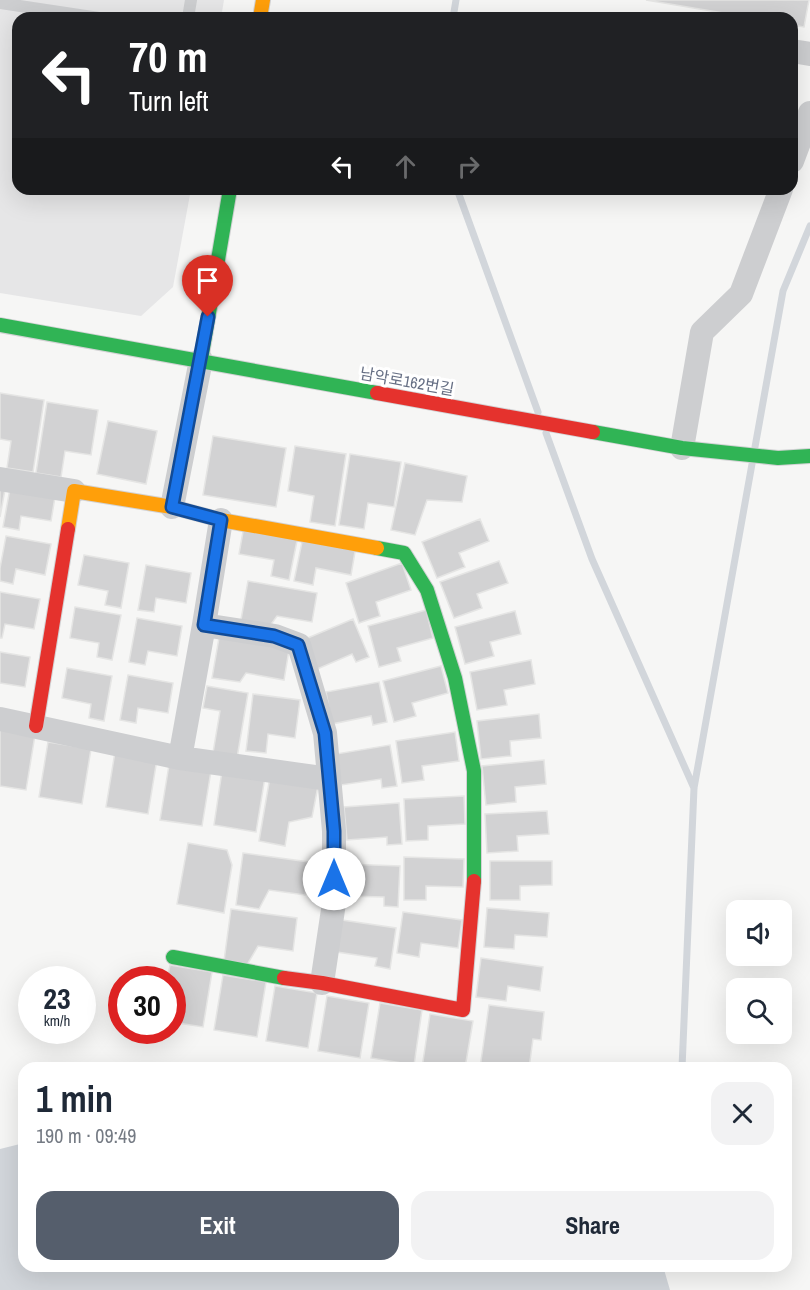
<!DOCTYPE html>
<html lang="en">
<head>
<meta charset="utf-8">
<style>
  body { margin:0; font-family:"Archivo Narrow","Noto Sans KR",sans-serif; background:#f2f2f3; color:#1f2937; height:100vh; display:flex; flex-direction:column; font-size:22px; white-space:nowrap }
  * { box-sizing:border-box; margin:0 }
  p { font-size:20px; color:#747a83 }
  .icon { flex:none; width:33px; height:33px; fill:none; stroke:currentColor; stroke-width:2; stroke-linecap:round; stroke-linejoin:round }
  .map { position:relative; flex:1; overflow:hidden }
  .sheet { position:absolute; left:18px; top:1062px; width:774px; height:210px; display:flex; flex-direction:column; background:#fff; border-radius:18px; box-shadow:0 6px 24px #0002 }
  .sheet>* { flex:none }
  .hud { position:absolute; left:12px; top:12px; width:786px; height:183px; border-radius:18px; box-shadow:0 6px 24px #0002; background:#202124; color:#fff; overflow:hidden }
  .buttons { position:absolute; left:726px; top:900px; display:grid; gap:12px }
  .buttons a { display:grid; place-items:center; width:66px; height:66px; border-radius:12px; background:#fff; box-shadow:0 6px 24px #0002; font-size:30px }
  .speed { position:absolute; left:18px; top:966px; display:flex; gap:12px; font-size:30px; font-weight:700; text-align:center }
  .speed>* { display:grid; place-content:center; width:78px; height:78px; border-radius:50%; background:#fff; box-shadow:0 6px 24px #0002; line-height:1 }
  .speed small { font-size:15px; font-weight:400 }
  .speed .limit { border:9px solid #d22; background:#fff; color:#111 }
  .pin { position:absolute; display:grid; place-items:center; width:51px; height:51px; color:#fff; margin:-62px -26px; border-radius:50% 50% 50% 0; rotate:-45deg; box-shadow:0 0 6px #0007 }
  .pin .icon { rotate:45deg }
  .me { position:absolute; width:66px; margin:-33px; rotate:0deg; stroke-linejoin:round; filter:drop-shadow(0 0 4px #0008) }
  .turn { display:flex; align-items:center; gap:21px; height:126px; padding:0 18px; font-size:27px }
  .turn .icon { width:78px; height:78px; stroke-width:2.5 }
  .turn b { display:block; font-size:42px; line-height:51px }
  .lanes { display:flex; align-items:center; height:57px; padding:0 18px; background:#0003; justify-content:center; gap:30px; direction:ltr }
  .lanes .off { opacity:.35 }
  .round { display:grid; place-items:center; flex:none; width:63px; height:63px; border-radius:18px; background:#f2f2f3 }
  .head { display:flex; align-items:center; justify-content:space-between; height:102px; padding:0 18px }
  h1 { font-size:36px; font-weight:800; line-height:45px }
  .cta { display:flex; gap:12px; margin-top:auto; padding:12px 18px }
  .cta a { flex:1; height:69px; border-radius:18px; background:#555e6c; color:#fff; font-size:24px; font-weight:800; line-height:69px; text-align:center }
  .cta a+a { background:#f2f2f3; color:#1f2937 }
  .map>svg:first-child { display:block }
  .built { fill:#e6e6e7 }
  .water { fill:#d2d6db }
  .lines { fill:none; stroke-linecap:round; stroke-linejoin:round }
  .stream { stroke:#d2d6db; stroke-width:7 }
  .building { fill:#d2d2d3; stroke:#e5e5e4; stroke-width:1.5 }
  .fast-casing { stroke:#d2d2d4; stroke-width:16 }
  .slow-casing { stroke:#d2d2d4; stroke-width:16 }
  .jam-casing { stroke:#d2d2d4; stroke-width:16 }
  .lane { stroke:#cdced0; stroke-width:12 }
  .street { stroke:#cdced0; stroke-width:24 }
  .fast { stroke:#30b455; stroke-width:14 }
  .slow { stroke:#ff9f0a; stroke-width:14 }
  .jam { stroke:#e5322d; stroke-width:14 }
  .route-casing { stroke:#114b97; stroke-width:15 }
  .route { stroke:#1a73e8; stroke-width:10 }
  .labels { text-anchor:middle; stroke-width:6; stroke-linejoin:round; paint-order:stroke }
  .street-label { font-size:16px; fill:#666f84; stroke:#fff }
</style>
</head>
<body>
<div class="map">
<svg width="810" height="1290" viewBox="0 0 810 1290">
  <rect width="100%" height="100%" fill="#f6f6f5"/>
  <path class="built" d="M0 0H224L221 18H18V189H191L173 287 141 316 0 293Z"/>
  <path class="water" d="M24 1143V1266H663L670 1290H0V1149Z"/>
  <g class="lines">
    <path class="stream" d="M453 18 456 0
      M457 189 538 412
      M546 433 592 559 694 788
      M755 447 783 291 810 226
      M682 1068 694 788 752 464"/>
  </g>
  <path class="building" d="M646 0H809L804 27 792 25V18H753Z
    M0 393 44 400 33 472 7 468 11 441 0 439Z
    M47 402 98 410 91 455 65 451 61 477 36 473Z
    M108 421 157 431 146 484 97 474Z
    M213 436 286 448 276 507 203 495Z
    M295 446 346 454 335 526 310 522 314 496 288 491Z
    M350 454 401 462 394 507 368 503 364 529 339 525Z
    M405 463 467 476 462 502 427 500 415 535 391 530Z
    M0 483 6 484 0 517Z
    M11 483 56 491 51 521 21 516 19 530 3 527Z
    M480 519 489 541 459 553 465 567 437 578 422 542Z
    M244 526 298 536 289 580 271 576 274 560 239 554Z
    M6 536 51 544 45 575 16 569 13 584 0 581V568Z
    M303 537 356 546 351 575 316 568 313 585 294 581Z
    M84 555 129 563 121 608 105 605 108 591 78 585Z
    M499 561 508 583 477 594 482 608 454 618 440 582Z
    M402 563 411 590 376 602 380 616 359 623 346 583Z
    M146 565 191 573 186 603 156 598 154 612 138 610Z
    M248 581 317 593 312 622 277 616 267 630 240 625Z
    M0 592 40 599 34 629 5 624 2 638H0Z
    M75 607 121 615 112 660 97 657 99 643 70 638Z
    M426 610 433 638 397 648 401 661 379 667 368 626Z
    M515 611 521 634 490 642 494 656 465 664 455 627Z
    M137 618 182 626 177 656 148 651 145 665 129 662Z
    M353 619 369 657 356 662 352 654 315 670 303 640Z
    M220 632 290 644 284 680 246 673 240 682 212 678Z
    M0 652 30 657 25 687 0 683Z
    M531 660 535 684 504 690 507 705 477 710 470 672Z
    M441 666 448 693 412 703 416 716 394 722 383 681Z
    M67 668 112 676 104 721 89 718 91 704 62 698Z
    M128 675 173 683 168 713 138 708 136 723 120 720Z
    M379 682 387 722 373 725 371 716 332 724 326 692Z
    M207 686 248 693 237 758 213 753 220 711 203 708Z
    M253 694 300 700 295 738 268 734 266 753 246 751Z
    M539 714 541 738 510 741 511 756 481 759 477 721Z
    M0 729 35 735 26 790 0 786Z
    M455 732 459 761 422 766 424 780 402 783 396 741Z
    M48 742 91 749 82 804 39 797Z
    M390 745 397 786 382 788 381 779 341 785 336 754Z
    M115 752 157 759 148 814 106 807Z
    M544 760 546 784 515 787 516 802 486 805 482 766Z
    M169 765 211 771 202 826 160 820Z
    M222 771 265 777 256 832 214 825Z
    M270 777 318 786 312 817 289 822 285 846 259 841Z
    M464 796 465 824 428 826V840L406 841 404 799Z
    M399 803 402 844 387 845V837L347 840 344 807Z
    M547 811 549 834 517 836 518 851 487 853 485 814Z
    M188 843 227 850 232 865 224 913 177 904Z
    M243 853 309 862 305 895 269 890 259 909 236 905Z
    M404 857 464 859 463 887 426 886V900H404Z
    M490 861H552V885L520 886V900H490Z
    M345 864 400 866 398 907 384 906V897L344 896Z
    M487 908 549 913 547 937 515 935 514 949 484 947Z
    M231 909 297 918 293 951 258 946 247 965 224 961Z
    M403 912 462 920 458 948 421 943 419 957 397 953Z
    M342 920 396 928 390 969 375 966 377 958 337 952Z
    M481 958 543 967 540 991 508 986 506 1001 476 997Z
    M170 965 212 972 203 1027 172 1022V980H167Z
    M223 975 266 982 257 1037 214 1030Z
    M275 986 317 993 308 1048 266 1041Z
    M327 996 369 1003 360 1058 318 1051Z
    M380 1003 422 1010 414 1065 371 1058Z
    M489 1005 544 1012 541 1040 533 1039 529 1068 505 1066V1068H480Z
    M430 1014 473 1021 465 1068H422Z"/>
  <g class="lines">
    <g class="fast-casing">
      <path id="fast" d="M0 325 377 393
        M201 360 230 189
        M593 432 682 448 778 458 810 456
        M377 548 404 553 427 590 455 678 474 771V881
        M173 957 284 978"/>
    </g>
    <g class="slow-casing">
      <path id="slow" d="M260 18 263 0
        M68 529 74 491 172 507 221 520 377 548"/>
    </g>
    <g class="jam-casing">
      <path id="jam" d="M377 393 593 432
        M36 726 68 529
        M284 978 322 983 463 1010 474 881"/>
    </g>
    <path class="lane" d="M0 3 99 18
      M188 18 191 0"/>
    <path class="street" d="M792 51 810 54
      M792 161 810 113
      M682 448 702 332 741 294 781 189
      M0 479 74 491
      M172 507 201 360
      M204 625 275 636 299 645 325 733 334 831V903L322 983
      M0 719 180 758 329 779
      M180 758 204 625 221 520"/>
    <use href="#fast" class="fast"/>
    <use href="#slow" class="slow"/>
    <use href="#jam" class="jam"/>
  </g>
  <g class="lines">
    <g class="route-casing">
      <path id="route" d="M208 317 172 507 221 520 204 625 274 636 298 645 325 733 334 831V879"/>
    </g>
    <use href="#route" class="route"/>
  </g>
  <g class="labels">
    <g class="street-label">
      <text transform="translate(407 381) rotate(10)" y="6">남악로162번길</text>
    </g>
  </g>
</svg>
<div class="buttons">
<a><svg class="icon" aria-label="sound" viewBox="0 0 24 24"><path d="M4 9h4l5-4v14l-5-4H4zM17 9q2 3 0 6"/></svg></a>
<a><svg class="icon" aria-label="search" viewBox="0 0 24 24"><circle cx="10" cy="10" r="6"/><path d="M15 15l6 6"/></svg></a>
</div>
<div class="speed"><div>23<small>km/h</small></div><div class="limit">30</div></div>
<div class="pin" style="left:208px;top:317px;background:#d93025"><svg class="icon" aria-label="arrive" viewBox="0 0 24 24"><path d="M6 21V4h12l-3 4 3 4H6"/></svg></div>
<svg class="me" style="left:334px;top:879px" viewBox="-20 -20 40 40"><circle r="19" fill="#fff"/><path d="M0-13L10 11 0 6-10 11z" fill="#1a73e8"/></svg>
<div class="hud">
<div class="turn"><svg class="icon" aria-label="left" viewBox="0 0 24 24"><path d="M17 20v-9H6M10 6l-5 5 5 5"/></svg><div><b>70 m</b>Turn left</div></div>
<div class="lanes"><svg class="icon" aria-label="left" viewBox="0 0 24 24"><path d="M17 20v-9H6M10 6l-5 5 5 5"/></svg><svg class="icon off" aria-label="ahead" viewBox="0 0 24 24"><path d="M12 20V5M6 11l6-6 6 6"/></svg><svg class="icon off" aria-label="right" viewBox="0 0 24 24"><path d="M7 20v-9h11M14 6l5 5-5 5"/></svg></div>
</div>
<section class="sheet">
<div class="head"><div><h1>1 min</h1><p>190 m · 09:49</p></div><a class="round"><svg class="icon" aria-label="close" viewBox="0 0 24 24"><path d="M6 6l12 12M18 6L6 18"/></svg></a></div>
<div class="cta"><a>Exit</a><a>Share</a></div>
</section>
</div>
</body>
</html>
